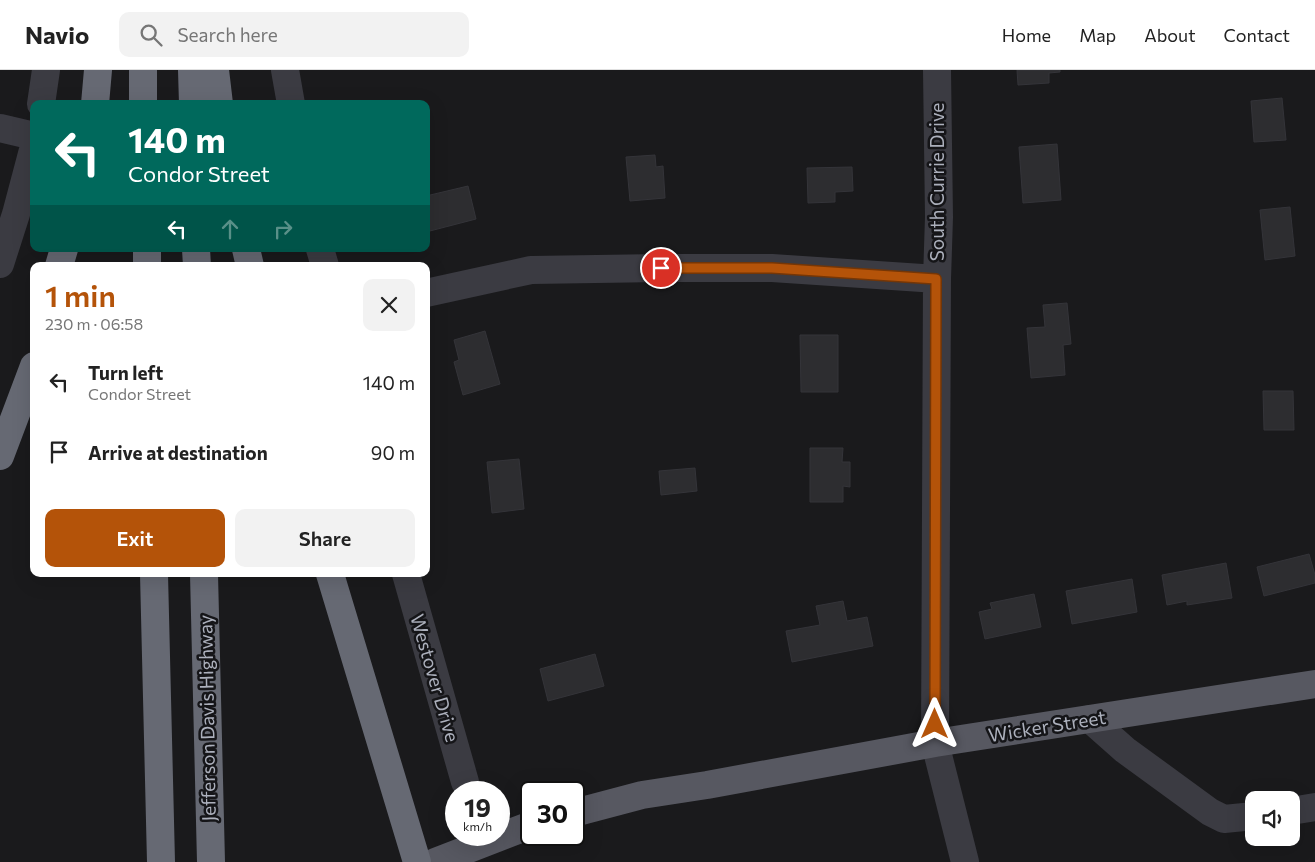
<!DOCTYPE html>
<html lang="en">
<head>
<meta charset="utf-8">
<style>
  body { margin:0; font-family:Commissioner,sans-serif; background:#f2f2f2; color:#222; height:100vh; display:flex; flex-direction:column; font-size:19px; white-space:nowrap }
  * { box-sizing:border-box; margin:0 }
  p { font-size:16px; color:#767676 }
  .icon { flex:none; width:28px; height:28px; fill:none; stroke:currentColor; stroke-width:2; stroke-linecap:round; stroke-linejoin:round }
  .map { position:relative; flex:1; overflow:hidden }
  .drawer { position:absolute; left:30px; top:192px; width:400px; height:315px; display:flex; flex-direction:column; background:#fff; border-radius:10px; box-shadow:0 5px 20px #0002 }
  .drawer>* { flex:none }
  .banner { position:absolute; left:30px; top:30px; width:400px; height:152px; border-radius:10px; box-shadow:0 5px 20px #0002; background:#00695c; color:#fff; overflow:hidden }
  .controls { position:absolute; left:1245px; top:721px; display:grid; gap:10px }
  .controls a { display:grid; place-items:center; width:55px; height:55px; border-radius:10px; background:#fff; box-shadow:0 5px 20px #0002; font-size:25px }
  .speed { position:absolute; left:445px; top:711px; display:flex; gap:10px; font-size:25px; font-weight:700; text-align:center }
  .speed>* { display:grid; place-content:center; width:65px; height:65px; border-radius:50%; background:#fff; box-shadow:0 5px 20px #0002; line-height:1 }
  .speed small { font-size:12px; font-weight:400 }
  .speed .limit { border:2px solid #111; border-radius:8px; background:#fff; color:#111 }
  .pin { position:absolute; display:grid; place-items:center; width:42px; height:42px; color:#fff; margin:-21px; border:2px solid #fff; border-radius:50%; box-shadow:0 1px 5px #0007 }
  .me { position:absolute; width:55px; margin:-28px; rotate:0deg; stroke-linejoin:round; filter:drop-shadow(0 0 4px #0008) }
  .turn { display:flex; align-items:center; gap:18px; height:105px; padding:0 15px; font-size:22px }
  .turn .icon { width:65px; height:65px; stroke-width:2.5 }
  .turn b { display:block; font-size:35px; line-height:42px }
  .lanes { display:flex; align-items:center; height:48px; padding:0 15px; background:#0003; justify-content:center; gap:25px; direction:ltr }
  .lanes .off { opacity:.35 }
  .round { display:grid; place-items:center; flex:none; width:52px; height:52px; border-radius:10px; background:#f2f2f2 }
  .headline { display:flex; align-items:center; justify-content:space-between; height:85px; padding:0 15px }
  h1 { font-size:30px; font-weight:600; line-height:38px; color:#b45309 }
  .cta { display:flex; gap:10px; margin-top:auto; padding:10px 15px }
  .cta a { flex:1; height:58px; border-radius:10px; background:#b45309; color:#fff; font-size:20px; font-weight:600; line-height:58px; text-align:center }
  .cta a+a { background:#f2f2f2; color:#222 }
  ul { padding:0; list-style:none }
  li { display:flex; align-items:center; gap:15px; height:70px; padding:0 15px }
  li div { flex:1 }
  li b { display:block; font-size:19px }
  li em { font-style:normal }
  header { display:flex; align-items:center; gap:30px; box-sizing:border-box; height:70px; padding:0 25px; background:#fff; border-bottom:1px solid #e0e0e0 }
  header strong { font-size:24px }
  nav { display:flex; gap:28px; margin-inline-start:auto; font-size:18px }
  .search { width:350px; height:45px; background:#f2f2f2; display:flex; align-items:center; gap:12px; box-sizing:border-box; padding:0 18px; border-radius:10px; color:#767676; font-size:19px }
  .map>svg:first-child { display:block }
  .building { fill:#2d2d30; stroke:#343439 }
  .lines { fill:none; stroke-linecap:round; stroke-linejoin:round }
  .minor { stroke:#3b3b42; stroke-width:28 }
  .major { stroke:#575861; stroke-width:28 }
  .highway { stroke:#666973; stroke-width:28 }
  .route-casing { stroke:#753606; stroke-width:12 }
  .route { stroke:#b45309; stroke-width:9 }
  .labels { text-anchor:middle; stroke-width:5; stroke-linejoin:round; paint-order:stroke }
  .street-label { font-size:19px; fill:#acb0bc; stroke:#151518 }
</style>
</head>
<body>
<header>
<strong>Navio</strong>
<div class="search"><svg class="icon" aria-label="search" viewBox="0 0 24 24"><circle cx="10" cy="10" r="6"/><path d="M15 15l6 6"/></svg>Search here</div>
<nav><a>Home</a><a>Map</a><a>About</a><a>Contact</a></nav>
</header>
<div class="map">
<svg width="1315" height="792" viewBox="0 0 1315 792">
  <rect width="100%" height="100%" fill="#1a1a1c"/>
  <path class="building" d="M1017 0H1060V2L1049 3V13L1018 15Z
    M1282 28 1286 70 1254 72 1251 31Z
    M1057 74 1061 130 1023 133 1019 77Z
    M655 85 656 97 663 96 665 128 630 131 626 87Z
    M852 97 853 121 835 122V132L808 133 807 98Z
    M468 116 476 149 426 162V126Z
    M1290 137 1295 186 1265 190 1260 140Z
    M1067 233 1071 274 1063 275 1065 305 1031 308 1027 258 1045 257 1043 235Z
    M485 261 500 314 463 325 454 292 459 290 454 270Z
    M800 265H838V322H801Z
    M1263 321H1293L1294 360H1264Z
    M810 378H843L842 392H850V417L843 416V432H810Z
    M519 389 524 439 492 443 487 392Z
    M695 398 697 421 661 425 659 401Z
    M1309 484 1315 505V513L1264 526 1257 497Z
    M1226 493 1232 528 1187 535V531L1167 535 1162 505Z
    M1132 509 1137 542 1072 554 1066 521Z
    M1034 524 1041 557 985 569 979 542 992 539 990 533Z
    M843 531 847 551 867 547 873 576 792 592 786 561 820 555 816 536Z
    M595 584 604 616 548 631 540 599Z"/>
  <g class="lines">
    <path class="minor" d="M285 0 291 34
      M937 0 939 147 937 209 935 673 965 792
      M41 34 46 0
      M0 58 34 66
      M320 179 325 196
      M0 194 16 144 34 76
      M426 223 531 200 661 198H772L937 209
      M406 504 465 712
      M1090 649 1125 680 1210 742 1224 749 1254 746
      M1291 741 1315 737"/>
    <path class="major" d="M574 743 642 725 707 715 935 673 1315 614
      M435 792 531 755"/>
    <path class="highway" d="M143 0V34
      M192 0 193 34
      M215 0 219 34
      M95 34 98 0
      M147 179V196
      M196 179 197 196
      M246 179 250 196
      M59 196 64 179
      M0 386 34 296
      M154 504 161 792
      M204 504 211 792
      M330 504 417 792"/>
  </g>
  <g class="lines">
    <g class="route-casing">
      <path id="route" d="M661 198H772L936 209 935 654"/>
    </g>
    <use href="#route" class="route"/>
  </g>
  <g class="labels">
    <g class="street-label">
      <text transform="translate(937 112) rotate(-90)" y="7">South Currie Drive</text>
      <text transform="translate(435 608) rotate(74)" y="7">Westover Drive</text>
      <text transform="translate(207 648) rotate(-91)" y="7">Jefferson Davis Highway</text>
      <text transform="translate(1047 656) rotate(-9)" y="7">Wicker Street</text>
    </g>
  </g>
</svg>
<div class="controls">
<a><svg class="icon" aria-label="sound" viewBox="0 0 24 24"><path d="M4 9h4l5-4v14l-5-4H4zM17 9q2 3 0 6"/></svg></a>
</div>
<div class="speed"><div>19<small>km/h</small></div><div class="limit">30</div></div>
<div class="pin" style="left:661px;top:198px;background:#d93025"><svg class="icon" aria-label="arrive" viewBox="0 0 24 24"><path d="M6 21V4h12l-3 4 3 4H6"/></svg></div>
<svg class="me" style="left:935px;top:654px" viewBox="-20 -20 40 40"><path d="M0-17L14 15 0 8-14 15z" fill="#b45309" stroke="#fff" stroke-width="4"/></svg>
<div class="banner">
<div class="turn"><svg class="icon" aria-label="left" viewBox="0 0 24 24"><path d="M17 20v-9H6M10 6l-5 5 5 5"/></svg><div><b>140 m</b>Condor Street</div></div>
<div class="lanes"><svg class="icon" aria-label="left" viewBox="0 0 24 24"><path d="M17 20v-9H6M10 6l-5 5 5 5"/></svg><svg class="icon off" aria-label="ahead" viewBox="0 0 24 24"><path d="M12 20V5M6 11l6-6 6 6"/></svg><svg class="icon off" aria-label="right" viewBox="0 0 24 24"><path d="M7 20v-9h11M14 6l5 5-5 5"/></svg></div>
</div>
<section class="drawer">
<div class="headline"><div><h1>1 min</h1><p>230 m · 06:58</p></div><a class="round"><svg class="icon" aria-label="close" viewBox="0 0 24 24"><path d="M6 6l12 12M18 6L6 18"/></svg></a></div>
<ul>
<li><svg class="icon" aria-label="left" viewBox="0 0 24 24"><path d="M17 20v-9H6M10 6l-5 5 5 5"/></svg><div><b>Turn left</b><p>Condor Street</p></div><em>140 m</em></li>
<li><svg class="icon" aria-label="arrive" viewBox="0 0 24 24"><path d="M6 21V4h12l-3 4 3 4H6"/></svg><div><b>Arrive at destination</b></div><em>90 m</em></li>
</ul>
<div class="cta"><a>Exit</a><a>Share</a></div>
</section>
</div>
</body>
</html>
